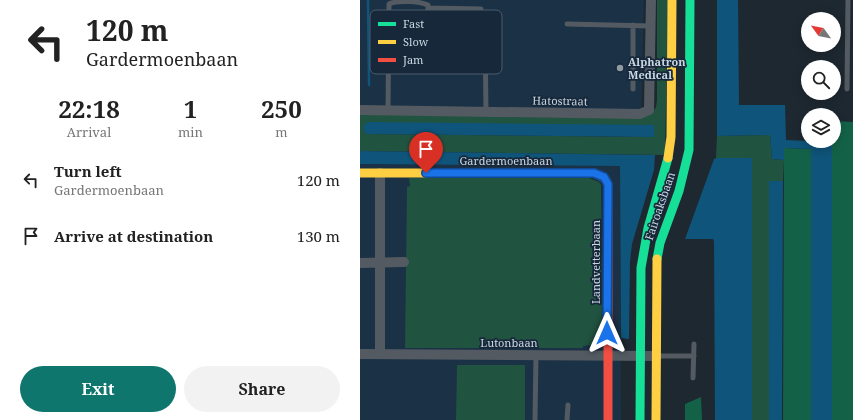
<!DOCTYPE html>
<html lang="en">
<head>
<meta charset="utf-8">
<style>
  body { margin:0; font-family:"Noto Serif",serif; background:#f2f2f2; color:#222; height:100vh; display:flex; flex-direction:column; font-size:15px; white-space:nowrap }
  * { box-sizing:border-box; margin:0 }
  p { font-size:13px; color:#767676 }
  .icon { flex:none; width:22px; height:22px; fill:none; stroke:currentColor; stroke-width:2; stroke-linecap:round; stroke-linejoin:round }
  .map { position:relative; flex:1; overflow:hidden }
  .sheet { display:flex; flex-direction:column; background:#fff; width:360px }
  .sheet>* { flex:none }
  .guide { background:#fff; color:#222; overflow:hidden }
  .needle { width:26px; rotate:303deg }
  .tools { position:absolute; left:441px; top:12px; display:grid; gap:8px }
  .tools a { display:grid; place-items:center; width:40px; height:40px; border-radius:50%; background:#fff; box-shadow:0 2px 10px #0003; font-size:20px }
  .pin { position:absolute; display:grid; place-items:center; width:34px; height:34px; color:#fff; margin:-41px -17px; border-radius:50% 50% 50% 0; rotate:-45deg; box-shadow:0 0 4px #0007 }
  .pin .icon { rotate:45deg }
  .me { position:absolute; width:44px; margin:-22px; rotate:0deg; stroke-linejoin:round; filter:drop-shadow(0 0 3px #0008) }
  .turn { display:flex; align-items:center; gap:14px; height:84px; padding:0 20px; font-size:18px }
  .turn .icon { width:52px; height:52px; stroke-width:2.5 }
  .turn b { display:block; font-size:28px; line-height:34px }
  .eta { display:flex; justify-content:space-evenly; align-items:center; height:68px; text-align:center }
  .eta b { font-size:24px; font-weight:700; line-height:28px }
  .primary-button { display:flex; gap:8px; margin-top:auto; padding:8px 20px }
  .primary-button a { flex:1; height:46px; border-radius:24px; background:#0f766e; color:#fff; font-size:16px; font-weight:700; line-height:46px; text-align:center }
  .primary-button a+a { background:#f2f2f2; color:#222 }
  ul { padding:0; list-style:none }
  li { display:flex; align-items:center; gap:12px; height:56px; padding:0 20px }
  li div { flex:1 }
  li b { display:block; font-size:15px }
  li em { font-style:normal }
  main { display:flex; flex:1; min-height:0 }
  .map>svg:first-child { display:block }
  .built { fill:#1b3145 }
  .green { fill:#215341; fill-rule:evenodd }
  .forest { fill:#136248 }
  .water { fill:#0f547a }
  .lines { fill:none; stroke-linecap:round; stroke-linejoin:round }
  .stream { stroke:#0f547a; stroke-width:2.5 }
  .lane { stroke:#535a61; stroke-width:5 }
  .street { stroke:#535a61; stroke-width:10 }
  .fast { stroke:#16e098; stroke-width:9 }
  .slow { stroke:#ffcf43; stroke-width:9 }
  .jam { stroke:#f24e42; stroke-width:9 }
  .route-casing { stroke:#114b97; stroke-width:10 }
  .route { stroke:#1a73e8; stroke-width:7 }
  .poi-dot { fill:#8e9aa4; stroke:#162839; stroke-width:1.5 }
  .labels { text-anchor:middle; stroke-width:3.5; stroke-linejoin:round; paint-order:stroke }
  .poi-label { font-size:11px; font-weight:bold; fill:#cbd7e2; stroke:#162839; text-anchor:start }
  .street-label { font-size:11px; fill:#cbd7e2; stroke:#162839 }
  .key { fill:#162839; stroke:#4c5d6c; stroke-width:1 }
  .key-label { font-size:11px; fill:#cbd7e2 }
</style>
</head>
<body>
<main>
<section class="sheet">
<div class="guide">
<div class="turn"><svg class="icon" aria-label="left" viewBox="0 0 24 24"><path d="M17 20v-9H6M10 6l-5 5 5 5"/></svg><div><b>120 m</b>Gardermoenbaan</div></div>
</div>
<div class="eta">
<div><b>22:18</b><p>Arrival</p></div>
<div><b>1</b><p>min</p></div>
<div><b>250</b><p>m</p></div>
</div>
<ul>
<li><svg class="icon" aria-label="left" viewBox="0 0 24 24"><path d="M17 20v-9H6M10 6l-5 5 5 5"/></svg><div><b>Turn left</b><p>Gardermoenbaan</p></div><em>120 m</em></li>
<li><svg class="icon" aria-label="arrive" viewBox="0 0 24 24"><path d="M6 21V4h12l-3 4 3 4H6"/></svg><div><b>Arrive at destination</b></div><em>130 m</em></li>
</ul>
<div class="primary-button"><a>Exit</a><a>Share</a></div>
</section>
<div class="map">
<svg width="493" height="420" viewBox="0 0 493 420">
  <rect width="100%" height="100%" fill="#1e2831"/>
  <path class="built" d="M0 0H284L281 124 0 122Z
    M0 164 260 166 261 420H0Z"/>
  <path class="green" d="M297 0H308L305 155 0 151V114L292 113 296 107 297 101ZM3 128 294 137 7 134Z
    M410 135 412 159 424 160 423 181H409V420H392V159L390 158H356L357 136Z
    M226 177 239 182 241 185 242 330H240C240 344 235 345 223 346V348H45L47 187 50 186 49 178Z
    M97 365H165V420H96Z"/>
  <path class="forest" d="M475 121 493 122V420H472V141H474Z
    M424 148 451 149V420H423Z
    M341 397 342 420H325V404Z"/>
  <path class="water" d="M357 0H378L379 105H425L426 140 472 142V420H451V149L424 148V160L412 159 410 135 357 136Z
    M7 122 294 125V137L6 134 3 128Z
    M0 151 295 155 294 170 272 244 270 262 269 339 261 338 260 166 0 164Z
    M356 158H391L392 159V420H355L354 241 353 239H325L354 159Z
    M409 181H423L422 420H409Z"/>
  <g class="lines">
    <path class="stream" d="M8 0 9 85"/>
    <path class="lane" d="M68 8 121 9
      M207 24 291 26
      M68 28 125 29 126 112
      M273 89V25
      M487 89 488 0
      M28 111 29 4C37 0 59 1 68 5V55
      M297 356H334
      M333 378 334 344
      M175 420 176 355
      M207 420 208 405"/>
    <path class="street" d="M0 110 280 114 289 110 291 0
      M0 263 44 262
      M0 354 297 356
      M20 354V173"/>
    <path class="fast" d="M297 259 300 243 319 191 329 150 330 0
      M280 420 281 268 288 228 308 158"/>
    <path class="slow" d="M308 158 311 137 312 0
      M0 173H234C242 176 248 178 248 188
      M296 420 297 259"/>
    <path class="jam" d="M248 188V420"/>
  </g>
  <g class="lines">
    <g class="route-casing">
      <path id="route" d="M66 173H234L244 177 248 184 247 333"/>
    </g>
    <use href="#route" class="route"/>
  </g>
  <circle class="poi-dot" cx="260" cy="68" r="4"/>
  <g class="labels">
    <g class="poi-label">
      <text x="268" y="66">Alphatron<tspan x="268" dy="13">Medical</tspan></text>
    </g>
    <g class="street-label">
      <text transform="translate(200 101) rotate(1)" y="4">Hatostraat</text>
      <text x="146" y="165">Gardermoenbaan</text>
      <text transform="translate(300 206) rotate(-71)" y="4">Fairoaksbaan</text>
      <text transform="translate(236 262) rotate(-90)" y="4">Landvetterbaan</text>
      <text x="149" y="347">Lutonbaan</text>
    </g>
  </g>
  <rect x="10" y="10" width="132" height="64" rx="6" class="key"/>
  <rect x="18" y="22" width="18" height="4" fill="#16e098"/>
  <rect x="18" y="40" width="18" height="4" fill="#ffcf43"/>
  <rect x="18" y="58" width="18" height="4" fill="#f24e42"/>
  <g class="key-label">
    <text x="43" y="28">Fast</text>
    <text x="43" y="46">Slow</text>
    <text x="43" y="64">Jam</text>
  </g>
</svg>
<div class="tools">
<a><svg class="needle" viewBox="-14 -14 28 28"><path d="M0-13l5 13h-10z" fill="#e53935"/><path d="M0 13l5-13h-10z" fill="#767676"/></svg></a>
<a><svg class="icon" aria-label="search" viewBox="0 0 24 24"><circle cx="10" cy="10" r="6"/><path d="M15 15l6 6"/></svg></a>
<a><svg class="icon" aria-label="layers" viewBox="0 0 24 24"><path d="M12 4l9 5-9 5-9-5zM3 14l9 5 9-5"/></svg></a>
</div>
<div class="pin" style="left:66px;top:173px;background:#d93025"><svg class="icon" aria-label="arrive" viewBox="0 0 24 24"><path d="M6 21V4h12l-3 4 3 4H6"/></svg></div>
<svg class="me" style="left:247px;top:333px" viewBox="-20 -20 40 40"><path d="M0-17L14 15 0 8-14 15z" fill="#1a73e8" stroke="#fff" stroke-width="4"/></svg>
</div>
</main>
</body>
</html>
